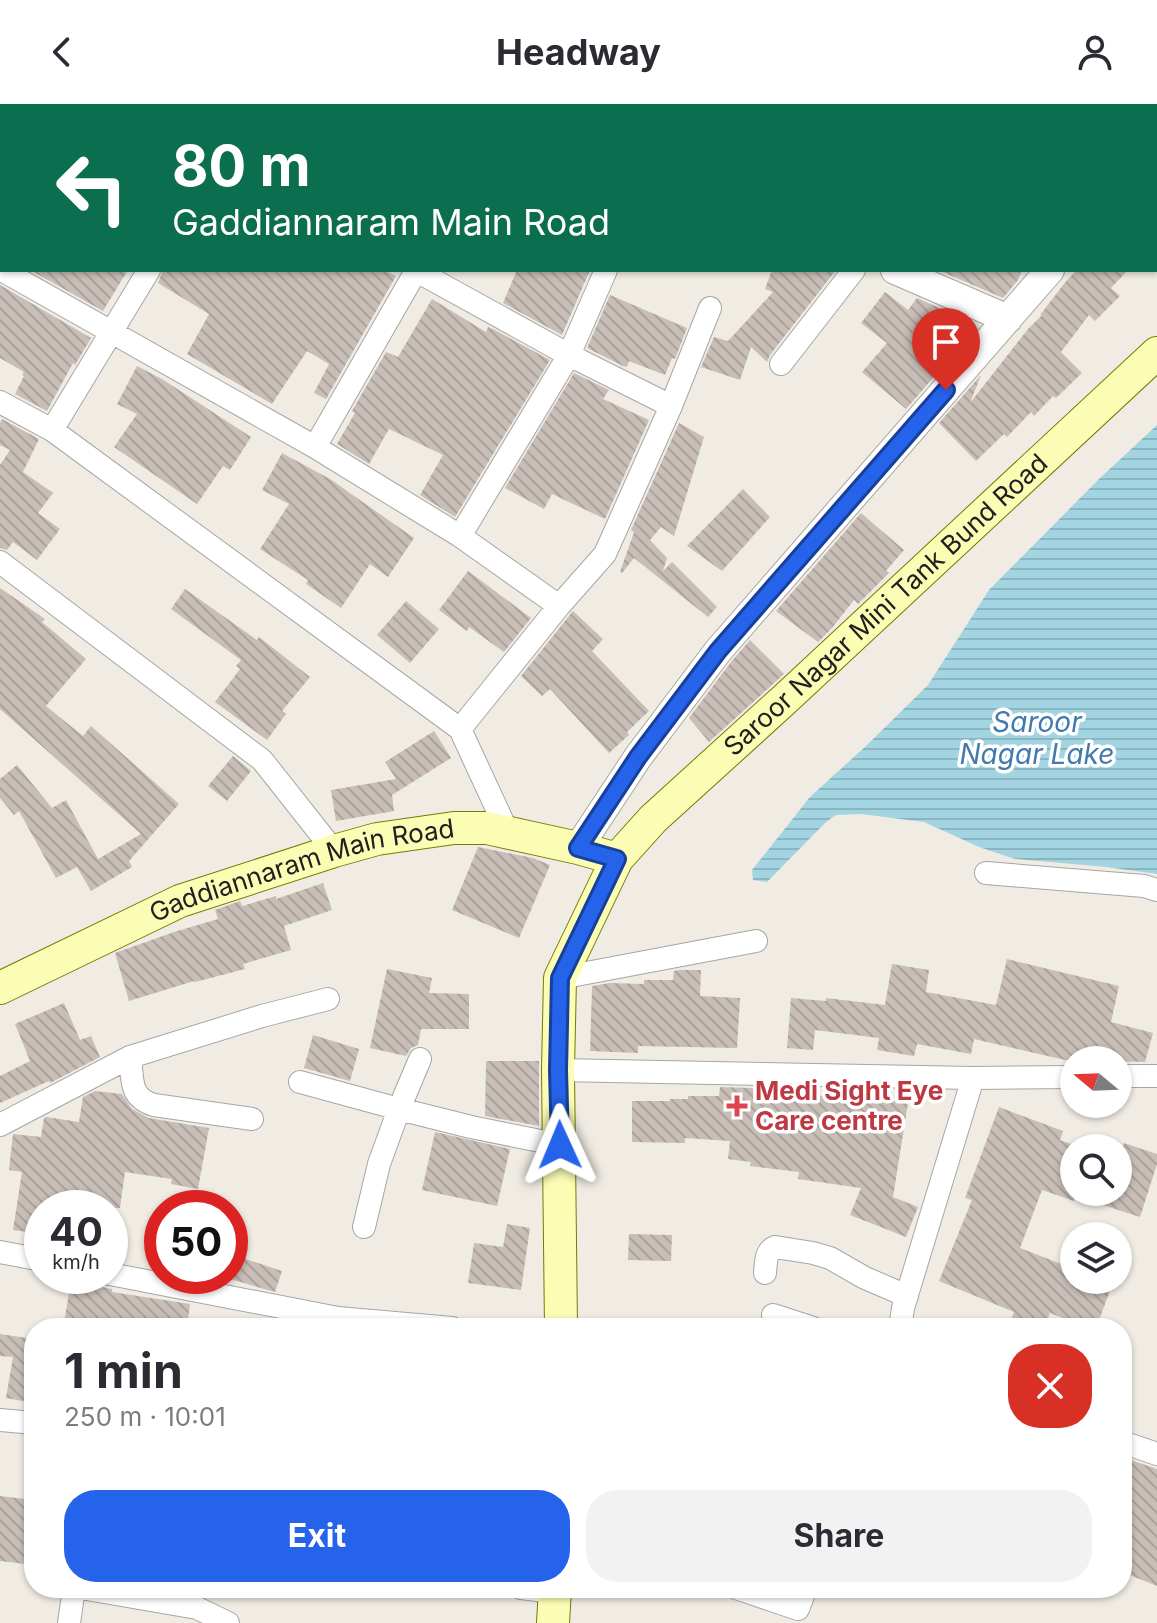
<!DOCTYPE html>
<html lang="en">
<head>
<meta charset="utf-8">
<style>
  body { margin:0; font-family:Inter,sans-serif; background:#f2f2f3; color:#2b2b33; height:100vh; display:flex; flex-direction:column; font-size:30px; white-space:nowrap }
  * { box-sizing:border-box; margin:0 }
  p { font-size:26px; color:#7c7c81 }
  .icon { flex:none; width:44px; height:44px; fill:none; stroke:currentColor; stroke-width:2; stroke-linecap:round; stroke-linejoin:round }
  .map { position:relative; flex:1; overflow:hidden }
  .drawer { position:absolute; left:24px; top:1214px; width:1108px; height:280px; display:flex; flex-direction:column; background:#fff; border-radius:32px; box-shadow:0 2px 6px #0004 }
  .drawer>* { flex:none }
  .guide { position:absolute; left:0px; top:0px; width:1158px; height:168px; box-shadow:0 2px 6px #0004; background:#0b6e4f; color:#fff; overflow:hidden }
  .needle { width:52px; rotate:289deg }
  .controls { position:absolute; left:1060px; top:942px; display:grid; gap:16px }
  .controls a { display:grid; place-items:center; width:72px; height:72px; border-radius:50%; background:#fff; box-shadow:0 2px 6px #0004; font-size:40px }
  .speed { position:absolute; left:24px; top:1086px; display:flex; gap:16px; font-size:40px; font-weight:700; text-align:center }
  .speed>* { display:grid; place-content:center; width:104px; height:104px; border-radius:50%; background:#fff; box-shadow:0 2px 6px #0004; line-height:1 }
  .speed small { font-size:20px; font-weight:400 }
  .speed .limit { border:12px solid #d22; background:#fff; color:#111 }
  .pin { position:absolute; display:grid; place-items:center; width:68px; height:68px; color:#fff; margin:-82px -34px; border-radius:50% 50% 50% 0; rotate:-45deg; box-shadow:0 0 8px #0007 }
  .pin .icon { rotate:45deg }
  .me { position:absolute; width:88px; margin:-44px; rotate:359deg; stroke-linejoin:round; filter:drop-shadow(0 0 6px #0008) }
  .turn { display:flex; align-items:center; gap:28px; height:168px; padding:0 40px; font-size:36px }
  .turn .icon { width:104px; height:104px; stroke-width:2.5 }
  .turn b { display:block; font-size:56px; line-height:68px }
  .round { display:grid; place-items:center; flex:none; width:84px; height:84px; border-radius:32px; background:#f2f2f3 }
  .headline { display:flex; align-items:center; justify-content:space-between; height:136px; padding:0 40px }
  h1 { font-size:48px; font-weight:700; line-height:60px }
  .primary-button { display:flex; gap:16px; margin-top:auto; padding:16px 40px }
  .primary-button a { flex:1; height:92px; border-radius:32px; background:#2563eb; color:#fff; font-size:32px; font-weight:700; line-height:92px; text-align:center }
  .primary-button a+a { background:#f2f2f3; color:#2b2b33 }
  header { display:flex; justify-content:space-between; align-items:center; height:104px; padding:0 40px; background:#fff; font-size:36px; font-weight:700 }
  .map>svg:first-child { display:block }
  .water { fill:url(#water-rules) }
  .building { fill:url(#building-back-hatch) }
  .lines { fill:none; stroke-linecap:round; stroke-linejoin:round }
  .minor-casing { stroke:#a6a6a6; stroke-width:24 }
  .tertiary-casing { stroke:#a6a6a6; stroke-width:30 }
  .secondary-casing { stroke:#727c00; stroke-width:34 }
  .minor { stroke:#fff; stroke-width:22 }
  .tertiary { stroke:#fff; stroke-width:28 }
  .secondary { stroke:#fcfdb5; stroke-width:32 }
  .route-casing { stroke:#184099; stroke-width:20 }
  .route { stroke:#2563eb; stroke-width:14 }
  .health-dot { fill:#e0444e; stroke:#fff; stroke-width:3 }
  .labels { text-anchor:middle; stroke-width:7; stroke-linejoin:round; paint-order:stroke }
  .street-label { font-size:26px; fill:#1f1f1f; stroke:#fff }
  .health-label { font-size:26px; font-weight:bold; fill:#be3a42; stroke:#fff; text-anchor:start }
  .water-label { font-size:28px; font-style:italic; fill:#427aad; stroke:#fff }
</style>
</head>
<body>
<header><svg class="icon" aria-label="back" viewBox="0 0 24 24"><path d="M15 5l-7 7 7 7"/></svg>Headway<svg class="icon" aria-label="person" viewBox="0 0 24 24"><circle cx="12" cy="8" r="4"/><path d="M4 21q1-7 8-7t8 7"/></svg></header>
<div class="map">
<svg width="1157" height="1519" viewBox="0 0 1157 1519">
  <defs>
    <pattern id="water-rules" width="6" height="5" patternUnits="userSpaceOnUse" patternTransform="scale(2)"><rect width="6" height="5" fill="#a2d4e1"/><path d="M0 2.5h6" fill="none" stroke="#8bb6c1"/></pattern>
    <pattern id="building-back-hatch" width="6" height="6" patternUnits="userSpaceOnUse" patternTransform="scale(2)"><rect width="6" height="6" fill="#c8beb7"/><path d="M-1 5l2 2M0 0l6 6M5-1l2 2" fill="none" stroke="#aba39d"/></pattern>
  </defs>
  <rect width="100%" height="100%" fill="#f0ece4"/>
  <path class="water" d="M1157 321V770L1106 763 1015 755 979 743 924 718 861 710 836 711 826 718 767 778 753 776 752 766 810 693 867 641 928 581 989 486 1099 375Z"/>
  <path class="building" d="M30 166H128L103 207Z
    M163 166H384L396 172 326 295 314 289 329 260 307 247 272 300 187 250 209 210 158 179Z
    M517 166H590L562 231 503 199Z
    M772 166H836L770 251 767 258 751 243 740 276 701 263 714 233 728 237 773 188 765 185Z
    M938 166H1022L1018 176 1003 194Z
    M1077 166H1128L1111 184 1120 192 1095 217 1089 211 1061 248 1082 269 1056 294 1053 292 1034 312 1031 308 1007 333 1004 330 976 357 939 319 981 271 970 299 1028 225 1042 211H1040L1067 176Z
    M0 181 91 234 75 261 73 259 47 307 15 290 24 272 22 271 24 268 0 254Z
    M885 188 908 206 917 194 955 211 975 226 906 305 862 268 887 239 861 219Z
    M610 191 687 224 675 255 672 254 665 271 629 257 627 263 623 262 587 244Z
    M432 195 486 228 488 223 493 225 550 256 455 413 420 391 443 351 389 325 369 360 337 340 355 309 352 307 386 248 398 253Z
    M137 262 162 275 251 333 230 366 223 362 197 400 114 343 137 310 117 300Z
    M574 269 609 286 603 295 649 316 605 415 552 390 544 405 505 384Z
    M2 315 39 335 23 368 53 389 38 409 60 425 37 456 13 438 7 446 0 444V361L10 346 0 341V319Z
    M679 319 704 333 674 432 661 423 650 436 667 454 663 467 672 458 717 503 708 513 634 454 622 469 620 468 634 428 631 426Z
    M282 349 330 375 414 434 388 473 370 460 341 504 306 480 308 476 260 445 289 400 262 386Z
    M743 385 770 413 722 467 687 442Z
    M861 409 904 446 886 467 889 469 858 500 854 496 832 524 818 538 776 507Z
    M468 467 531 514 504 548 469 523 467 527 439 506Z
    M0 484 45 515 42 518 86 555 46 602 83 632 91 622 179 700 129 757 132 763 91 787 77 763 56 774 19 707 14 711 0 694V675L17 661 52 704 66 696 98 755 141 730 0 605Z
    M185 485 257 536 259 533 310 573 282 607 286 610 267 636 215 598 240 565 236 562 241 556 171 505Z
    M406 497 439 525 410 559 377 531Z
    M573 507 603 535 592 547 649 607 627 628 629 631 609 649 550 585 542 592 521 572Z
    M750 536 784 570 709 638 689 614 731 558Z
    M434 627 451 654 392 691 394 707 336 717 331 686 396 675 385 658Z
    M233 652 251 667 227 697 208 682Z
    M478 743 533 754 550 761 519 834 452 806Z
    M323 779 332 806 284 822 291 846 243 860 245 865 195 878 194 877 129 897 115 849 174 828 218 815 215 806 240 797 242 802 276 792V795Z
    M1007 855 1119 882 1111 918 1153 929 1145 958 1065 956 974 935 971 950 917 940 914 952 877 946 879 934 815 926 813 946 787 944 791 894 826 897V894L885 901 892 860 929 866 926 888 996 901Z
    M387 865 432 874 429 889 469 890V925H421L418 941 411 944 406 952 370 944Z
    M678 866H701L700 892 740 894 737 944 638 942V949L590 947 592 882 610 879 644 880V876H673L674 867Z
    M64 899 80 936 91 932 100 953 50 979 49 977 0 999V972L30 957 15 920Z
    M313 931 359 945 350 977 304 964Z
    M486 957H539V1022L485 1012Z
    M720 983 751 984 811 992V990L870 999 871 993 908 999 893 1093 918 1103 906 1133 850 1111 861 1084 798 1075 799 1068 750 1062 751 1058 728 1055 730 1037 685 1034V1039L632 1038V997H670V995H688V992H719Z
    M95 987 122 990 132 1005 149 1014 209 1024 198 1085 171 1080 172 1075 125 1068 120 1104H42V1130L13 1126 22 1068 9 1066 13 1030 41 1033 44 1014 46 1013 79 1018 83 993Z
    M999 1003 1063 1027 1060 1036 1074 1041V1097L1042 1086 1020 1144 1074 1165V1176H1114L1096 1224H1088L1050 1209 1044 1224H1008L1014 1208 939 1177 972 1096 965 1094Z
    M435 1028 510 1045 497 1102 422 1086Z
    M1124 1039 1157 1050V1060L1140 1113 1075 1092 1076 1088H1118V1059Z
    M507 1120 530 1124 521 1186 468 1179 474 1139 503 1143Z
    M629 1130 672 1131 671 1157 628 1156Z
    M230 1150 282 1167 275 1188 230 1175Z
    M71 1178 112 1185V1188L190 1200 187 1224H63Z
    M0 1230 34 1235V1299L6 1294 13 1253 0 1252Z
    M1122 1353 1157 1365V1482L1122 1468Z
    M0 1392 34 1396V1461L0 1457Z"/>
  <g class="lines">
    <g class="minor-casing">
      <path id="minor" d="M10 0 14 2
        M1068 0 1071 2
        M241 2 242 0
        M941 2 942 0
        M0 165 315 343 460 432 559 502
        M415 166 569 251 671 302
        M781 260 854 166
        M0 298 52 326 460 625 508 729
        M52 326 149 166
        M315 343 416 167
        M460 432 569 251 606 166
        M0 458 262 656 334 747
        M460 625 559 502 605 450 671 302 710 204
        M986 769 1144 782 1157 786
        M560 874 756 837
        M130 953C133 977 129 993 154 1001L252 1015
        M558 966 973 974 1074 973
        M1118 972H1157
        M300 978 399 1005 420 955
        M0 1021 130 953 262 912 328 895
        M364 1123 379 1060 399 1005 471 1023 560 1041
        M0 1148 42 1156
        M765 1169C766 1160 765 1147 775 1143L813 1149 830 1154 865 1174 907 1192
        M110 1170 338 1214 452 1224
        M773 1211 813 1224
        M900 1224 903 1204 973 974
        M0 1316 34 1319
        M1122 1338 1157 1350
        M81 1484 197 1504 228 1519
        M521 1484 554 1488
        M736 1484 798 1505 806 1484
        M69 1519 74 1484"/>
    </g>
    <g class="tertiary-casing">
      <path id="tertiary" d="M513 0 518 2
        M1156 43 1157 42
        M895 166 1008 215
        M578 744 638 653 718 547 1050 166"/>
    </g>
    <g class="secondary-casing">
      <g id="secondary">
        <path id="s1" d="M0 884 180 797 334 747 377 735 454 724H487L578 744 617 755"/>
        <path id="s2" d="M561 1224 558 966 560 874 617 755 653 715 784 596 1157 249"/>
        <path d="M553 1519 555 1484"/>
      </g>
    </g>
    <use href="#minor" class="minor"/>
    <use href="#tertiary" class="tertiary"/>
    <use href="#secondary" class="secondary"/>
  </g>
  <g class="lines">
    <g class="route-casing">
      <path id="route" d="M560 1041 558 966 560 874 617 755 578 744 638 653 718 547 946 286"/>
    </g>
    <use href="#route" class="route"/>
  </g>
  <path class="health-dot" d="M733 990h8v8h8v8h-8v8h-8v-8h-8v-8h8z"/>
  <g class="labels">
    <g class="street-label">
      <text dy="9" stroke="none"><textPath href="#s2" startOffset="852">Saroor Nagar Mini Tank Bund Road</textPath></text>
      <text dy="9" stroke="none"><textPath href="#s1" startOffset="326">Gaddiannaram Main Road</textPath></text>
    </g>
    <g class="health-label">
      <text x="755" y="996">Medi Sight Eye<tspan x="755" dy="30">Care centre</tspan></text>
    </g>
    <g class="water-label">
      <text x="1037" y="628">Saroor<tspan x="1037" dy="32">Nagar Lake</tspan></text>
    </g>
  </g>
</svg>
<div class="controls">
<a><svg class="needle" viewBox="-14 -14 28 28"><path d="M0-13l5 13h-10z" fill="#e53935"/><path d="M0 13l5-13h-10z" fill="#7c7c81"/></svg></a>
<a><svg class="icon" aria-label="search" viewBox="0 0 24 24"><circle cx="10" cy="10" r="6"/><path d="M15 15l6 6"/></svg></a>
<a><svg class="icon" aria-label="layers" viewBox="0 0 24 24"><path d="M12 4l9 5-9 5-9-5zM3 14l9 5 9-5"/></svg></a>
</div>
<div class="speed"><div>40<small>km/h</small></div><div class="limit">50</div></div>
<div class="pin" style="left:946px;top:286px;background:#d93025"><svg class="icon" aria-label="arrive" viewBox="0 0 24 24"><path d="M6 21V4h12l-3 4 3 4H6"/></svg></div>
<svg class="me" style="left:560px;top:1041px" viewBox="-20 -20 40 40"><path d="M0-17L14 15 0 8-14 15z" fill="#2563eb" stroke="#fff" stroke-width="4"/></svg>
<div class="guide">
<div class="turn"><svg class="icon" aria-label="left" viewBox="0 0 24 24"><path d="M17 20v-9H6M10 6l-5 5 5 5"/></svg><div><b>80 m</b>Gaddiannaram Main Road</div></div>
</div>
<section class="drawer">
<div class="headline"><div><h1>1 min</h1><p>250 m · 10:01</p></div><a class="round" style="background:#d93025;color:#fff"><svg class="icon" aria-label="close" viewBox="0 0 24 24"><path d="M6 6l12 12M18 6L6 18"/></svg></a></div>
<div class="primary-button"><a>Exit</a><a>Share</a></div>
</section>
</div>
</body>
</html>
